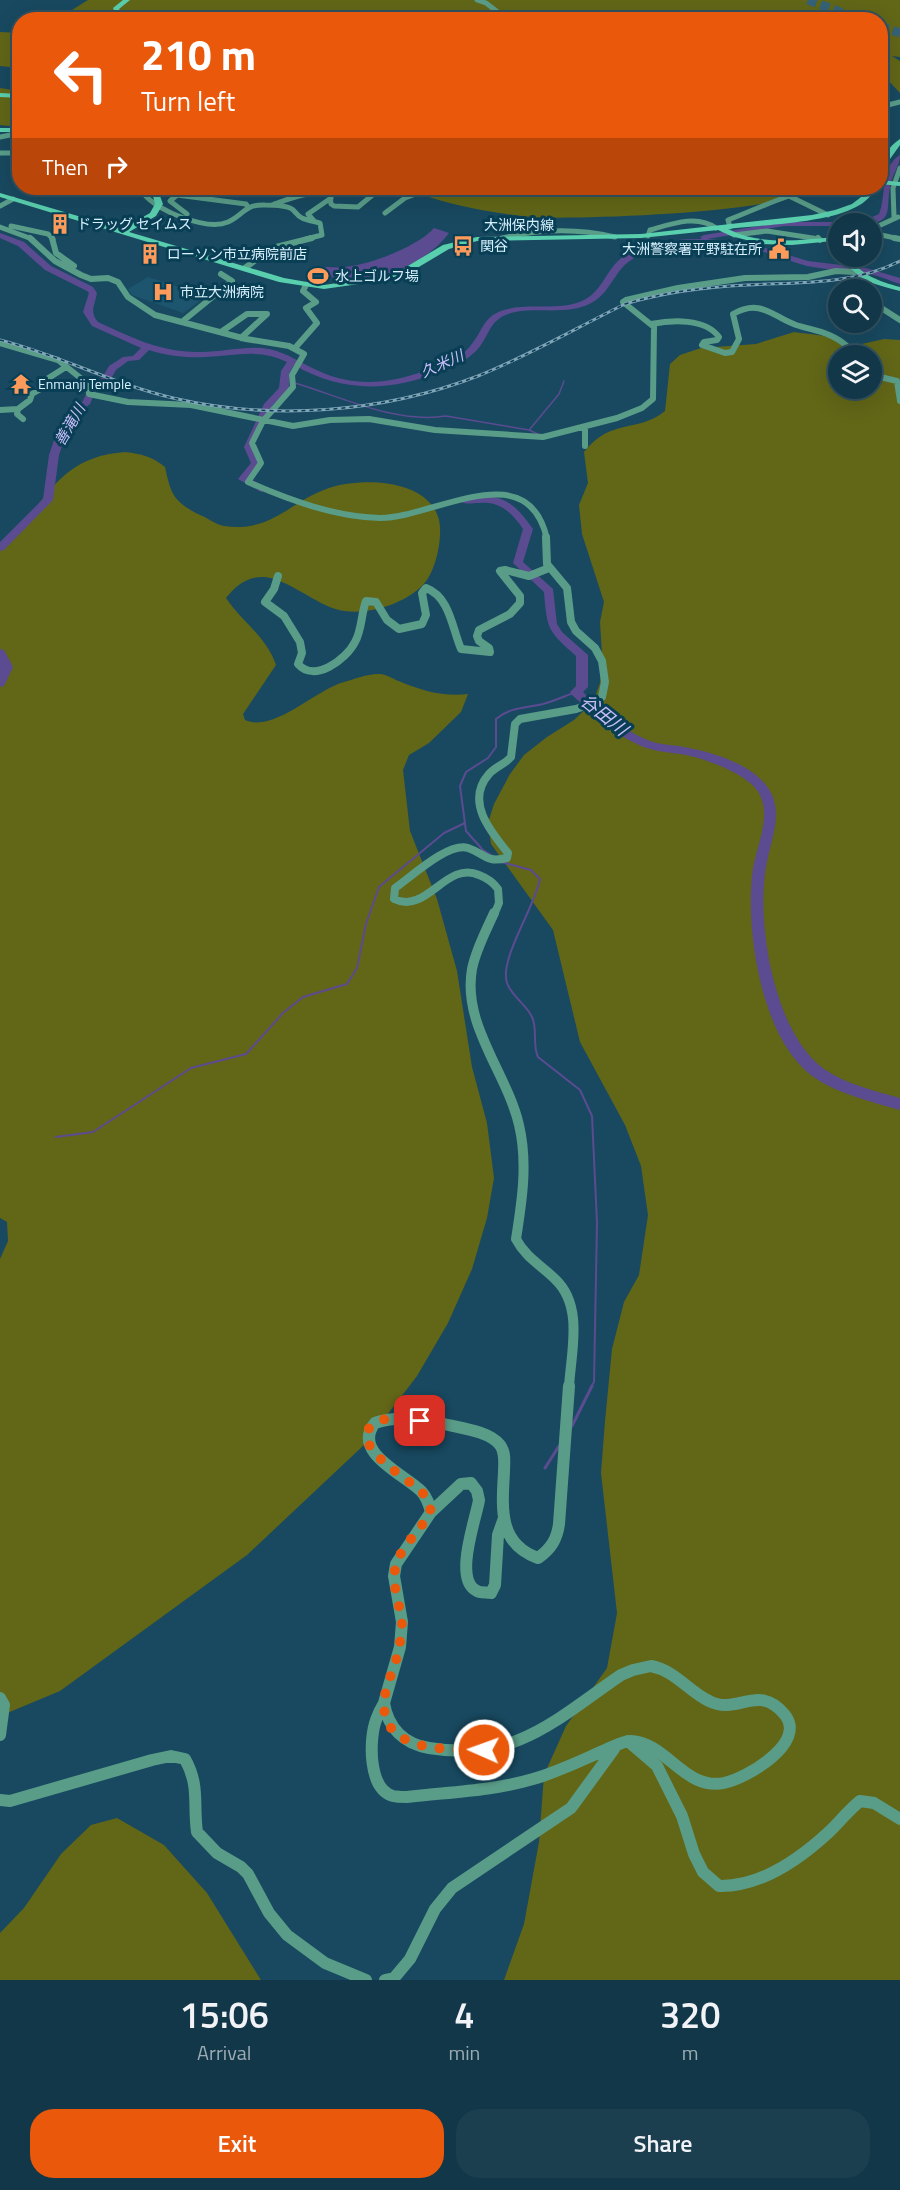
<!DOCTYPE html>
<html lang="en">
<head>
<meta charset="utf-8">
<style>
  body { margin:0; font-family:"Titillium Web","Noto Sans JP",sans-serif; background:#1b3f4f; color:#f1f3f6; height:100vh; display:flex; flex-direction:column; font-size:22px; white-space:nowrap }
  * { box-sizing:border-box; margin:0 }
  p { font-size:20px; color:#9cacb4 }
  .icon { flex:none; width:33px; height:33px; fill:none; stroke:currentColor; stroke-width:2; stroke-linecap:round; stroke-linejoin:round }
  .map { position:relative; height:1980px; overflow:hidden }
  .side { display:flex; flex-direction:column; background:#123748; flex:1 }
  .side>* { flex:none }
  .guide { position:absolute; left:12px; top:12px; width:876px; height:183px; border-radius:24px; box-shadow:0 6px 24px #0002,0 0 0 2px #315160; background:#ea580c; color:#fff; overflow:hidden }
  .fabs { position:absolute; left:828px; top:213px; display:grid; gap:12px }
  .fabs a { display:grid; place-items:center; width:54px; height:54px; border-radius:50%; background:#123748; box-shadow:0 6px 24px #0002,0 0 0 2px #315160; font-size:30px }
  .pin { position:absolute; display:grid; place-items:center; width:51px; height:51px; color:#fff; margin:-26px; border-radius:12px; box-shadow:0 3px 9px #0006 }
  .me { position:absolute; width:66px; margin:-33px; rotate:272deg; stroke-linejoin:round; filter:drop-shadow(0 0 4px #0008) }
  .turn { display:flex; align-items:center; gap:21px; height:126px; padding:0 30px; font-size:27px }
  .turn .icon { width:78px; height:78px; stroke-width:2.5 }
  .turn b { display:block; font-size:42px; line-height:51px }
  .then { display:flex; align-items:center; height:57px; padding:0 30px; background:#0003; gap:12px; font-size:22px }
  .eta { display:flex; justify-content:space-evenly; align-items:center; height:102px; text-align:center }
  .eta b { font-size:36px; font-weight:600; line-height:42px }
  .button { display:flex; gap:12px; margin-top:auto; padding:12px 30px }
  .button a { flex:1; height:69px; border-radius:24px; background:#ea580c; color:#fff; font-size:24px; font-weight:600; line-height:69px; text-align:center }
  .button a+a { background:#1b3f4f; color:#f1f3f6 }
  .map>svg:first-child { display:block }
  .built { fill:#1d556e }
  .green { fill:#626617; fill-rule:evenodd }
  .water { fill:#5b4b91 }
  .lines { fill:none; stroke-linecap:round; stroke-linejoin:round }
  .stream-far2 { stroke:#5b4b91; stroke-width:1.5 }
  .stream-far1 { stroke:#5b4b91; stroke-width:2 }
  .stream { stroke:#5b4b91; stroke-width:3 }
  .river { fill:#5b4b91; fill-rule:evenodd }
  .highway-tunnel { stroke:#356278; stroke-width:9; stroke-dasharray:9 4.5; stroke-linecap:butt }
  .street-far4 { stroke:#599d88; stroke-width:5 }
  .street-far3 { stroke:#599d88; stroke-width:6 }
  .street-far2 { stroke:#599d88; stroke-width:8 }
  .street-far1 { stroke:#599d88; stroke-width:10 }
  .street { stroke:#599d88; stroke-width:12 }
  .secondary { fill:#5acfae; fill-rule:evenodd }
  .rail-casing { stroke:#81a5b7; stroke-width:3 }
  .rail { stroke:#093f55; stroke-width:1.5; stroke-dasharray:4; stroke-linecap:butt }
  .route { stroke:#ea580c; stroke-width:10; stroke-dasharray:0 18 }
  .labels { text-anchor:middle; stroke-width:6; stroke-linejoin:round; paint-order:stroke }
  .far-poi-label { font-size:14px; fill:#d8f1ff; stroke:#093f55; text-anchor:start }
  .far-street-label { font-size:14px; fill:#d8f1ff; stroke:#093f55 }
  .far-water-label { font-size:15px; font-style:italic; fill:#c8befc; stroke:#093f55 }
  .water-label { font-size:18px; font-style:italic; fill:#c8befc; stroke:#093f55 }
</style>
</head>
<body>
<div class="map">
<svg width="900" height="1980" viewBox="0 0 900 1980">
  <rect width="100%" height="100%" fill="#184960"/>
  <path class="built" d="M148 277 205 295 202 296 204 298 183 313 132 295 128 289Z"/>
  <path class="green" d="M88 0H900V57L892 56 900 61V93L885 77 881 76 880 20H65L72 10Z
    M0 32 19 33V68L0 66Z
    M0 88 19 91V127L0 125Z
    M403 188H479L514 192 546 188H808C794 213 568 220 532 217 488 213 444 204 403 188Z
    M794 332C811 335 833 333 844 348L884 339 900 340V1980H504L524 1924 539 1842 544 1775 566 1726 607 1668 617 1613 601 1473 605 1421 612 1349 624 1302 639 1275 648 1215 641 1166 625 1125 580 1042 553 930 491 844 488 823 494 804 510 774 524 755 547 737 574 720 593 702 600 683 602 654 600 622 604 602 582 534 579 505 588 483 584 452C610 418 638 433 665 411L670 364 680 355 701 348 756 344ZM838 356H872V388H838Z
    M125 452C142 454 151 456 165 467 171 495 174 502 200 515 208 518 216 525 224 526 272 533 290 501 329 488 362 477 429 479 439 520 443 537 436 572 423 585 403 605 366 616 339 610 317 605 286 578 264 577 248 576 235 586 226 598 242 622 267 637 276 665L243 714 245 720C274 733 315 690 344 682 354 679 370 673 380 674 386 674 395 680 401 682 423 691 444 697 468 694L461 712 429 743 409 755 403 770 410 831 437 899 457 971 472 1067 487 1123 494 1178 487 1218 472 1269 448 1323 417 1376 364 1445 247 1555 60 1691 0 1716V1259L8 1241 7 1222 0 1218V551C44 508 54 457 125 452Z
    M117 1818 164 1845 207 1893 261 1980H0V1933L24 1908 61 1854 91 1825Z"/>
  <path class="water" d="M434 228 449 233C429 260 393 275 360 281 353 282 344 284 337 281 332 279 329 272 325 267 332 267 338 268 344 267 367 266 419 246 434 228Z"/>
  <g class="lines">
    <path class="stream-far2" d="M295 383C342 397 396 424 446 416L529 430 540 435
      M530 429 559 394 564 381"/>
    <path class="stream-far1" d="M491 855 483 850 466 831 460 786 466 772 488 758 496 747V719C510 707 526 708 543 704 554 701 565 696 576 692
      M501 862 531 870 540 879C535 907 499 959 507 983 512 997 526 1004 532 1017 538 1030 532 1044 538 1057L580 1090 592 1116 597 1223 594 1382 591 1387
      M56 1137 93 1132 191 1068 246 1054 283 1013 303 997 347 984 357 968 366 924 379 887 444 833 465 823"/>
    <path class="stream" d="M572 1426 592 1386
      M545 1468 559 1446"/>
    <path class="river" d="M900 155C900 165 894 172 891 182 884 212 898 224 856 224L879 214C887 195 879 168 900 155Z
      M784 222H838L842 224H838V226H784L707 239 749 243 808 261 866 268 900 278V284C888 280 877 275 865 273 846 270 826 270 807 266 792 262 778 256 764 252 732 242 697 241 665 247 645 251 627 258 616 276 610 284 605 294 596 300 571 318 535 305 508 314 488 321 489 338 476 351 466 361 451 368 437 373 387 392 341 392 294 365L289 374V389L273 405 255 442 254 447 261 463 249 478 265 487V491L261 492 238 479 251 463 244 447 264 404 279 388 281 371 287 362C260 348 233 356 205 357 186 358 167 356 149 350L139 360 128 361 116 370 109 382 96 390 90 404 79 412 76 423 65 437 59 455 53 500 4 550 0 551V542L43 499 49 455 55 437 66 423 72 409 83 401 89 387 102 378 109 366 123 357 133 356 141 348 92 326 83 312 89 293 87 291 45 270 18 246 0 238V233L24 242 51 266 93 287 97 293C95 305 89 312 98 322 130 337 161 352 197 352 221 353 245 345 269 349 288 353 302 364 319 371 353 387 389 384 424 371 440 366 461 359 471 345 483 331 483 316 504 310 529 302 560 312 584 300 600 292 605 275 616 263 635 242 676 239 702 239L700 237 704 235Z
      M487 496C510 498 520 511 533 529L523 562 553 589 557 624 562 632 588 655V687L583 692C603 711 626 733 653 742 663 745 674 745 684 747 712 752 752 764 768 788 785 812 770 841 766 867 756 924 774 1033 824 1069 846 1084 875 1091 900 1098V1110C872 1102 839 1094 815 1078 762 1042 746 935 752 876 754 850 772 820 760 795 751 775 706 759 686 755 669 752 653 752 637 744 612 733 592 713 572 695L570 692 576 686V656C548 631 547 630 544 592L513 563 523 529C511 512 500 501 479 503 471 503 466 505 460 501L465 498Z
      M0 649 4 650 13 667 4 686 0 687Z"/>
    <path class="highway-tunnel" d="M808 0 862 20
      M880 26 900 33"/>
    <path class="street-far4" d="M477 0 486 3 504 17
      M880 107 900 102
      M0 137 20 133
      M880 149 891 151
      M0 153H20
      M146 188 144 194C157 211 207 231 228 222 244 215 244 204 265 205 272 205 286 205 292 209 296 212 297 216 302 218 308 221 314 221 320 223L322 235 306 239
      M182 192 201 190
      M272 205C291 198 309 190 330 195L331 204 334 206 358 207 381 188
      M0 206 13 199
      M385 213 405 198 413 195
      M187 214 170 201 177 195 246 204 248 207
      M894 217 893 188 900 168
      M314 221 308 214 331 198
      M11 226 48 234 53 239
      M0 227 32 239
      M730 227 728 220C749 212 768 203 789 196L828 215
      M872 229 898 217
      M872 233 900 239
      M734 235 767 231 819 239
      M648 236 650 230C671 224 697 214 716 228
      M502 238C540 229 577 228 615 237"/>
    <path class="street-far3" d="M30 238 55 261 81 275 91 279 108 278 118 282 128 297 155 315 246 339 289 346 304 354 292 375 293 387 263 421 252 443 261 463 248 482C289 500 335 517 380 518 434 518 528 453 547 539
      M52 238 56 253 74 266
      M818 238 820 240
      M894 238 900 239
      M245 268 272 248 312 238
      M842 290 844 284 867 279
      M872 302 900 320
      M183 321 232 281 221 274
      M869 322 873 324
      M651 324C672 320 705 318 719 337L717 340 704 342 702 345 725 353 732 352 739 339 733 314C761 298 773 317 796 325 815 331 832 332 848 347L845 356
      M221 332 247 314H267L241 338
      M0 343 58 360 88 384 89 394 128 402 191 405 293 426 330 420 369 419 435 430 543 437 617 418 642 408 653 399 654 327 623 302 626 300 678 288 745 278 808 277 836 271 854 272
      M295 348 317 323 306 308 316 302 303 291 306 285
      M872 375 897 381 900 401
      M0 410 18 409
      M23 419 17 414 18 409 30 400 32 394 44 387 47 379 66 367
      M585 427V446"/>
    <path class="street-far2" d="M278 576 274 589 265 602 284 616 300 642 302 653 298 664C314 683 346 660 355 642 362 630 361 614 366 601L376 602 387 620 399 629 422 624 426 615 422 593 426 588C450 597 452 628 461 649L490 652 489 648 479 641 477 636 479 630 510 614 520 603V596L500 571 505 570 529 576 549 568
      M494 915 499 903 498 889C493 882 487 878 479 875 446 860 427 915 394 899L395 888C411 877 448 842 468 848 486 854 485 863 507 858L508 853C490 831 465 801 489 774 495 767 505 764 511 757L515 724 520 719 576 709 597 702 602 697 605 682 602 661 595 648 576 631 571 622 567 588 547 564 546 537"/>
    <path class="street-far1" d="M494 913C486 931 476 949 472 969 462 1025 507 1073 519 1125 528 1163 522 1201 516 1239 526 1258 541 1265 555 1279 584 1306 571 1352 569 1387"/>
    <path class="street" d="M431 1512C429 1504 427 1497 421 1491 404 1474 351 1452 375 1423 397 1415 422 1420 444 1424 460 1428 489 1431 500 1445 506 1453 504 1463 504 1472 502 1508 498 1544 538 1558 551 1549 557 1539 559 1524L569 1386
      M651 1666C676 1671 688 1691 709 1701 738 1716 758 1682 785 1715 807 1743 747 1778 724 1783 685 1791 667 1743 631 1741 623 1741 613 1747 605 1750 582 1760 558 1772 533 1779 493 1791 449 1792 407 1797 403 1797 397 1797 393 1796 368 1789 369 1739 376 1720 378 1714 381 1708 384 1703 388 1728 404 1744 429 1748 516 1762 555 1720 621 1675L633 1670Z
      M0 1698 4 1705 0 1735
      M384 1703 400 1647 402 1622 394 1576 396 1564 431 1512 461 1484 471 1483 477 1491 479 1500C476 1519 453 1580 477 1591 480 1593 487 1592 491 1593L495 1585 498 1535 504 1518
      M628 1741 657 1766 682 1816 694 1854 703 1872 719 1886C761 1887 800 1859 830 1831 840 1821 849 1810 860 1801L874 1803 900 1819
      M0 1800 10 1801 152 1760 171 1756 185 1759C200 1786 193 1804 197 1832L217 1853 241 1867 248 1874 269 1913 287 1935 325 1963 366 1980
      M385 1980 394 1978 410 1959 435 1909 452 1888 571 1808 614 1749"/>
    <path class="secondary" d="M123 0H130L119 9 120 11 147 20H136L115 13 113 8Z
      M0 93 20 94V98L0 97Z
      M0 128H20V132H0Z
      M900 139V145L880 173C880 159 889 146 900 139Z
      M880 180 900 182V186L880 184Z
      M151 188H157L163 204 156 216 129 232 284 278 324 285 379 277 401 270 443 245 477 237 641 234 812 215 835 210 852 204 865 194 870 188H876C871 196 865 203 856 207 827 223 762 225 728 229 761 246 799 240 835 237L838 239V247L833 241 792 245 762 244 731 236 718 230 641 238 477 241 449 249 407 274 380 281 324 289 279 282 0 197V193L122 229 150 213 155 204Z
      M842 256H849C861 276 879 281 900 287V291C873 284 857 281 842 256Z"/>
    <g class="rail-casing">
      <path id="rail" d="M0 340C59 355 113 384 173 398 272 421 382 413 478 376 528 356 576 328 625 304 665 292 705 287 747 285 799 282 853 285 900 261"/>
    </g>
    <use href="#rail" class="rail"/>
  </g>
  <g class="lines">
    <path class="route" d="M420 1421C405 1420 381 1414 370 1427 353 1448 408 1479 421 1491 427 1498 429 1504 431 1512 422 1528 400 1548 396 1565 391 1582 399 1603 402 1620 402 1627 401 1635 400 1642 398 1663 385 1683 384 1704 383 1754 452 1749 484 1750"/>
  </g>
  <defs>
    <g id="building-bare" transform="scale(1.62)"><path d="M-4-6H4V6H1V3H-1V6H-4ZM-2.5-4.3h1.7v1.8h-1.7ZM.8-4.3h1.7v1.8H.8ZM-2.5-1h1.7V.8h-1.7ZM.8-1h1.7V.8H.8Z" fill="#ff9b5a" stroke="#093f55" stroke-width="2.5" paint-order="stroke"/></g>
    <g id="bus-bare" transform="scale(1.62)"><path d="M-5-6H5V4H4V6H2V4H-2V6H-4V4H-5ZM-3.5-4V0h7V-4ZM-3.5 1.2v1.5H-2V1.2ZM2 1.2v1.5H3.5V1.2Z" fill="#ff9b5a" stroke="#093f55" stroke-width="2.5" paint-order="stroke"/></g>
    <g id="civic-bare" transform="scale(1.62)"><path d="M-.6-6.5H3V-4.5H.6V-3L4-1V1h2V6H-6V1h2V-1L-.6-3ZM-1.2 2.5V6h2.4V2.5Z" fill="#ff9b5a" stroke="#093f55" stroke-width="2.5" paint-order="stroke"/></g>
    <g id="stadium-bare" transform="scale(1.62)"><path d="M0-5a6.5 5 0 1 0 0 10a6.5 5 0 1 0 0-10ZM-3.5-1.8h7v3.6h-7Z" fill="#ff9b5a" stroke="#093f55" stroke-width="2.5" paint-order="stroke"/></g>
    <g id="hospital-bare" transform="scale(1.62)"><path d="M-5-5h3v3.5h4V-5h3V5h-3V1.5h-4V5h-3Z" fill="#ff9b5a" stroke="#093f55" stroke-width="2.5" paint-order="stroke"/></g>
    <g id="temple-bare" transform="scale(1.62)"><path d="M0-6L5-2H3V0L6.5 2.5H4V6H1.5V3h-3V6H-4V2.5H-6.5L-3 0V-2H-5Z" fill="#ff9b5a" stroke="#093f55" stroke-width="2.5" paint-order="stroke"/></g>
  </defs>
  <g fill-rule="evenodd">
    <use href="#building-bare" x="60" y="224"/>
    <use href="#bus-bare" x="463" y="246"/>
    <use href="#civic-bare" x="779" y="249"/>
    <use href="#building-bare" x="150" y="254"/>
    <use href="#stadium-bare" x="318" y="276"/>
    <use href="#hospital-bare" x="163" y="292"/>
    <use href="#temple-bare" x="21" y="384"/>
  </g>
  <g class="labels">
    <g class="far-poi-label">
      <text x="77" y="229">ドラッグ セイムス</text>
      <text x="480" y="251">関谷</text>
      <text x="762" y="254" text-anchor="end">大洲警察署平野駐在所</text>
      <text x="167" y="259">ローソン市立病院前店</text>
      <text x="335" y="281">水上ゴルフ場</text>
      <text x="180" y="297">市立大洲病院</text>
      <text x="38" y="389">Enmanji Temple</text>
    </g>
    <g class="far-street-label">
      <text x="519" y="230">大洲保内線</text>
    </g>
    <g class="far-water-label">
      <text transform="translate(442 364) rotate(-24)" y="5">久米川</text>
      <text transform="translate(70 425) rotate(-60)" y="5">善滝川</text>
    </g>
    <g class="water-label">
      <text transform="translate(604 715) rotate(39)" y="6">谷田川</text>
    </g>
  </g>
</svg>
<div class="fabs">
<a><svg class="icon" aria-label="sound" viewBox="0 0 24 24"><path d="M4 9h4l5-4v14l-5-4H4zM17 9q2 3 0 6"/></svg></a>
<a><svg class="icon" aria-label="search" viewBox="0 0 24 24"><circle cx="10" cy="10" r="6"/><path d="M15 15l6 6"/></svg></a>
<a><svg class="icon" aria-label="layers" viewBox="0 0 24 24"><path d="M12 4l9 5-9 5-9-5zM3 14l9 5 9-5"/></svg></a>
</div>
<div class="pin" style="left:420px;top:1421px;background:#d93025"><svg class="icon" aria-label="arrive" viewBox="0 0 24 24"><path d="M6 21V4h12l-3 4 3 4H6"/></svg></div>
<svg class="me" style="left:484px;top:1750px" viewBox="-20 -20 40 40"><circle r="17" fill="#ea580c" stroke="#fff" stroke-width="3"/><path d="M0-11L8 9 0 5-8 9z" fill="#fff"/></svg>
<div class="guide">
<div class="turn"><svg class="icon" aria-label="left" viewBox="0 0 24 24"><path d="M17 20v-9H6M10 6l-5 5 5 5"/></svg><div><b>210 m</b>Turn left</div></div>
<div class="then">Then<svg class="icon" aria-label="right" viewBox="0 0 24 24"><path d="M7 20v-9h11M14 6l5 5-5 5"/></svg></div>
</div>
</div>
<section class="side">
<div class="eta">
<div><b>15:06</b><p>Arrival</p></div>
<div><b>4</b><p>min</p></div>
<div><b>320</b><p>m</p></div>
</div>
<div class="button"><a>Exit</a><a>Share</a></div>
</section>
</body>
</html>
